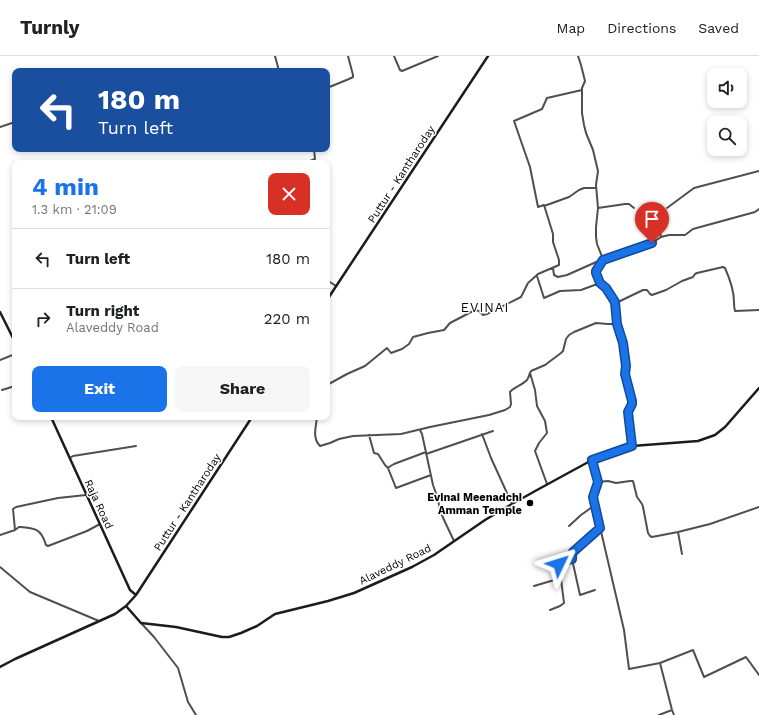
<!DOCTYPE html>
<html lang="en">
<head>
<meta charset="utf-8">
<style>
  body { margin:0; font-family:"Work Sans",sans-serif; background:#f6f6f6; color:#202124; height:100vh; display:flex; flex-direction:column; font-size:15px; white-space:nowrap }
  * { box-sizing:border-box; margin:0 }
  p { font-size:13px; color:#757577 }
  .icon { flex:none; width:22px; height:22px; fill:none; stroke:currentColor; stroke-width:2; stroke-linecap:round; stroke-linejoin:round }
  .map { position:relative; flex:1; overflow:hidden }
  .sheet { position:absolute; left:12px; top:104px; width:318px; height:260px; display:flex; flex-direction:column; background:#fff; border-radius:8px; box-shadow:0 2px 6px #0003 }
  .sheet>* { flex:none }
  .top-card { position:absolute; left:12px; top:12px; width:318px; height:84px; border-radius:8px; box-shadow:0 2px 6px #0003; background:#1a4fa0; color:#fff; overflow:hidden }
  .fabs { position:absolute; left:707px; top:12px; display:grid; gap:8px }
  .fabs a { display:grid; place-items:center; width:40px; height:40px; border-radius:8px; background:#fff; box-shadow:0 2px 6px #0003; font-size:20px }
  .pin { position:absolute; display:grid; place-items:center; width:34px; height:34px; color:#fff; margin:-41px -17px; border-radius:50% 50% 50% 0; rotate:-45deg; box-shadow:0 0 4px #0007 }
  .pin .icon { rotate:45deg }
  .me { position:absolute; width:44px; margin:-22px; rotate:49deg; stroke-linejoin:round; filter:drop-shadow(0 0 3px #0008) }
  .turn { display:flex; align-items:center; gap:14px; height:84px; padding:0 20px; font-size:18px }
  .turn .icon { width:52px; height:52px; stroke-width:2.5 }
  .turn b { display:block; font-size:28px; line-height:34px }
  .round { display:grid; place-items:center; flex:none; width:42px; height:42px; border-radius:8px; background:#f6f6f6 }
  .headline { display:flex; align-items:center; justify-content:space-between; height:68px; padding:0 20px }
  h1 { font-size:24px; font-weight:700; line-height:30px; color:#1a73e8 }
  .cta { display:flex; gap:8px; margin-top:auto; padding:8px 20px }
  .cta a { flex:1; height:46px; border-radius:8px; background:#1a73e8; color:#fff; font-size:16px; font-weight:700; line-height:46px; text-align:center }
  .cta a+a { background:#f6f6f6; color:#202124 }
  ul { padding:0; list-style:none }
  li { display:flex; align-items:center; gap:12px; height:60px; padding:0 20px; border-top:1px solid #e0e0e0 }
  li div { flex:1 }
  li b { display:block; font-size:15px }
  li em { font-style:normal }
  header { display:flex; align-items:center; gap:24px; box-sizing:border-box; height:56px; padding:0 20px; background:#fff; border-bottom:1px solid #e0e0e0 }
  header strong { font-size:19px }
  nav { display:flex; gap:22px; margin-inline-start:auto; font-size:14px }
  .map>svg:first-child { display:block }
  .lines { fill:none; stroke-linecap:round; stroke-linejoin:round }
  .street { stroke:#4f4f4f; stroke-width:2 }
  .secondary { stroke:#1c1c1c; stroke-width:2.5 }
  .route-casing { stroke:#114b97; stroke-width:10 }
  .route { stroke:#1a73e8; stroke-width:7 }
  .poi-dot { fill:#000; stroke:#fff; stroke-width:1.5 }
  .labels { text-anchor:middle; stroke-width:3; stroke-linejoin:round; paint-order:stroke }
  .street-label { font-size:11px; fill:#000; stroke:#fff }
  .poi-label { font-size:11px; font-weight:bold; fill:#000; stroke:#fff; text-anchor:end }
  .quarter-label { font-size:13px; letter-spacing:1px; fill:#000; stroke:#fff }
</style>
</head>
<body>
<header>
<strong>Turnly</strong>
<nav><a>Map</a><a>Directions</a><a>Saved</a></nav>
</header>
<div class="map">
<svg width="759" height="659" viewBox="0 0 759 659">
  <rect width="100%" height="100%" fill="#fff"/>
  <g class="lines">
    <path class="street" d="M275 0 279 15
      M394 0 400 14 402 15 438 0
      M578 0 581 9 585 25 582 32V57L584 69 586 77 593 94 598 115 596 129 598 152 596 171V181L597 188 603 203 597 212 596 217 600 227 607 232 616 247 617 268 623 287 626 310 625 318 632 345V348L628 356 632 390
      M327 32 349 23 353 21V19L348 0
      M0 71 15 66
      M296 107 310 105 315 103 314 93
      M544 150 569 141 579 134 584 132H596
      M598 152 625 148H629L634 152
      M667 152 694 132 759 115
      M652 164 659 173 661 181
      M553 212 554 219 558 221 567 219 603 203 652 187 661 181 669 179H685L693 173 755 156 759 153
      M537 220 544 242 560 235 581 234 600 227
      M327 224 336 230
      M616 247 643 234H647L650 238 652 239 666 234 682 225 693 221 695 218 697 217 723 211 725 212C729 221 734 236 734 246 734 249 734 252 735 255L759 254
      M0 304 15 298
      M530 317 535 334 537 350 545 365 547 377 539 387 535 395 547 428
      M327 329 347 318 365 310 387 292 391 297 402 293 409 288 413 281 428 277 444 274 450 267 475 254 479 255 483 259 487 258 521 241 528 227 538 218 559 209V204L553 186V178L544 149 538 151 530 111 514 65 542 53 547 42 582 34
      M2 334 15 330
      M317 361C316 371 312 382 320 390L330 387 339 383 353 380 401 378 430 371 489 359 505 354 510 351 511 348 510 336 512 334C516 331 523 328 527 324 529 321 529 318 531 315L545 309 561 297 563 295 566 283 569 279 574 276 596 267 608 268H617
      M420 374 422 378 433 429 437 440 441 457 445 466 454 485
      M482 378 491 402 512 448
      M369 379 374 397 378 398 385 409 388 412 396 432 431 419
      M426 398 493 375
      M70 402 73 400 136 390
      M592 404 598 426 593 441 624 574 629 613 660 607 672 654 674 659
      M389 411 394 408 426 396
      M598 426 608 425 616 427 630 425H633L637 441 642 448 643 451 648 477 650 480 652 481 678 476 710 468 759 451
      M569 470 581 459 595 449
      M15 474 13 453 16 451 58 442 86 439
      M678 476 682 498
      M0 479 15 474 19 471C34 472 41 472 46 489L48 490 87 475 100 468
      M0 511 30 536 99 565
      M534 530 561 522
      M595 534 580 539 572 503V498L573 496 600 472
      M550 554 560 550 564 547 559 507 572 503
      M141 567 154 581 178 612 188 646 196 659
      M660 607 693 594 704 621 746 601 759 619
      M659 659 672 654"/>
    <path class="secondary" d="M327 244 488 0
      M0 256 15 286
      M51 361 130 534 136 539
      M126 550 141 567 176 571 222 581H229L241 577 257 570 275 558 328 545 354 537 412 511 434 499 485 464 512 448 537 434 592 404 632 390 698 385 715 379 725 371 759 332
      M0 611 15 603 115 558 126 550 136 539 252 361"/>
  </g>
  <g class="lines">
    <g class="route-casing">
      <path id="route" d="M559 508 561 506 572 503V498L573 496 600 472 593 441 598 426 592 404 632 390 628 356 632 348V345L625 318 626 310 623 287 617 268 615 246 606 232 600 227 596 217V215L603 204 652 187"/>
    </g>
    <use href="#route" class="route"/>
  </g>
  <circle class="poi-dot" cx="530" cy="447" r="4"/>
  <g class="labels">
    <g class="street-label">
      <text transform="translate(401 118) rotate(-57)" y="4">Puttur - Kantharoday</text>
      <text transform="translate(187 446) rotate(-57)" y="4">Puttur - Kantharoday</text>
      <text transform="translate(99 448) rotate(65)" y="4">Raja Road</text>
      <text transform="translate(395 508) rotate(-26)" y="4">Alaveddy Road</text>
    </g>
    <g class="poi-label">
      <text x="522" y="445">Evinai Meenadchi<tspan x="522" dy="13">Amman Temple</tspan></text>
    </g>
    <g class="quarter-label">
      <text x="485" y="256">EVINAI</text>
    </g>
  </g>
</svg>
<div class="fabs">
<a><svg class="icon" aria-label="sound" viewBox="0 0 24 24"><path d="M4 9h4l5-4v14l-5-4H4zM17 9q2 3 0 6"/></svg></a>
<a><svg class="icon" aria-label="search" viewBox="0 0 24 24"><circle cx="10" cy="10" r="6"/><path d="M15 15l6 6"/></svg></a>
</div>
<div class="pin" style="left:652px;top:187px;background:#d93025"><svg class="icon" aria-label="arrive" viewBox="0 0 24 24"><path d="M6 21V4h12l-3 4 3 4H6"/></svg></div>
<svg class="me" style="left:559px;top:508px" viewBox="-20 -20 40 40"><path d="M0-17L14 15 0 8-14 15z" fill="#1a73e8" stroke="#fff" stroke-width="4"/></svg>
<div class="top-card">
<div class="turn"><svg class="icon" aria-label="left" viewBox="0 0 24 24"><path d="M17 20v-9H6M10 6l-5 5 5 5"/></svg><div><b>180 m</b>Turn left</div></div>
</div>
<section class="sheet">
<div class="headline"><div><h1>4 min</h1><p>1.3 km · 21:09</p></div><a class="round" style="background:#d93025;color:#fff"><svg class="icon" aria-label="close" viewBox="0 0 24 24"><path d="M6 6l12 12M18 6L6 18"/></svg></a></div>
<ul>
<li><svg class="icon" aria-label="left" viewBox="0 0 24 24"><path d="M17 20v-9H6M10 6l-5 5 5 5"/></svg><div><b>Turn left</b></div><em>180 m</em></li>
<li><svg class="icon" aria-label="right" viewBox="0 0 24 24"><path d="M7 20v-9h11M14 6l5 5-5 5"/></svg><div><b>Turn right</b><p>Alaveddy Road</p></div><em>220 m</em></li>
</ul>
<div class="cta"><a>Exit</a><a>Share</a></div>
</section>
</div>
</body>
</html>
